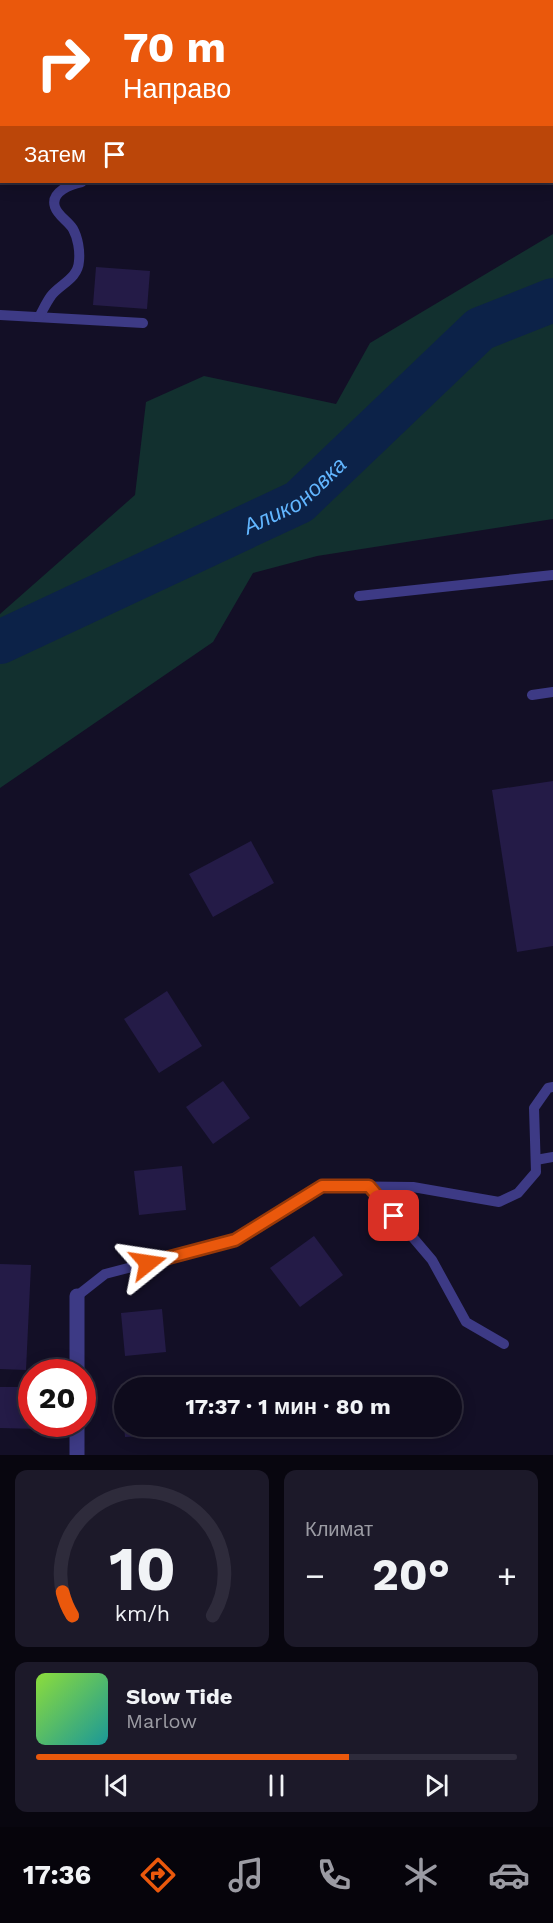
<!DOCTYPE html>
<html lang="ru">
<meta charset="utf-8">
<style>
:root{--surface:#0e0b1c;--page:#1c1929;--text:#f1f3f6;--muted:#9b9ba3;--line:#2e2b3b;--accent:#ea580c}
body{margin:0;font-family:"Work Sans",sans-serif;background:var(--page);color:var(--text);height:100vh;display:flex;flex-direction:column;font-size:22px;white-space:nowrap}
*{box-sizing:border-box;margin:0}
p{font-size:20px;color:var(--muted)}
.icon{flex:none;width:33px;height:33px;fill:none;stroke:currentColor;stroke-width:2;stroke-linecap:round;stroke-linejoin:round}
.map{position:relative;height:1455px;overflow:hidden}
.panel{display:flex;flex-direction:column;gap:15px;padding:15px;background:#08060f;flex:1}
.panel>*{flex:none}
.guide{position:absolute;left:0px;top:0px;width:554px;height:183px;box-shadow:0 3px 15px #0003,0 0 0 2px var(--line);background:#ea580c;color:#fff;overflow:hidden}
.speed{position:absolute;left:18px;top:1359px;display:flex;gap:12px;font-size:30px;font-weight:700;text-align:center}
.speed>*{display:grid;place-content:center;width:78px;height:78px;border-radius:50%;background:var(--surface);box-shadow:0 3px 15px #0003,0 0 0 2px var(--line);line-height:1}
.speed .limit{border:9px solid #d22;background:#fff;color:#111}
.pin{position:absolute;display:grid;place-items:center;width:51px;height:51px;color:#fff;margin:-26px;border-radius:12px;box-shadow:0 3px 9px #0006}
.me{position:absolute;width:66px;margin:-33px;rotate:75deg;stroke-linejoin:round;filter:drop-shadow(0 0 4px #0008)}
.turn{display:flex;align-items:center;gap:21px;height:126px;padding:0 24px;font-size:27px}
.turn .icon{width:78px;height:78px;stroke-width:2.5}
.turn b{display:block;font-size:42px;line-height:51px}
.then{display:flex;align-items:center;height:57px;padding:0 24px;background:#0003;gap:12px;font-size:22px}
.big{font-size:45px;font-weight:700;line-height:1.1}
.panel .widget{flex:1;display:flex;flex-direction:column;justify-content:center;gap:9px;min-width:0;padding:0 21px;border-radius:12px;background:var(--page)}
.panel .dial{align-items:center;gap:0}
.dial svg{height:156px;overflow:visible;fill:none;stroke:var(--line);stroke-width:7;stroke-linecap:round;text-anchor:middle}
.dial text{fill:var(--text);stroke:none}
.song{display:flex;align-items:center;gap:18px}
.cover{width:72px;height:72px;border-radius:9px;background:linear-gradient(135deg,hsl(90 70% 55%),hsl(180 70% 35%))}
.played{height:6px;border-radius:3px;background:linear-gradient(90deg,var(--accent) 65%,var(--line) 65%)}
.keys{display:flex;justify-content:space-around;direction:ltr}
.heat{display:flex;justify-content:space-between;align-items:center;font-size:33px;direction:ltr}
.panel .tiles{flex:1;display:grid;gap:15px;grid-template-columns:1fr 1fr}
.widget:last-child{grid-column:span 2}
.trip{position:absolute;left:114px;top:1377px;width:348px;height:60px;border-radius:30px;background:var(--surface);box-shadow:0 3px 15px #0003,0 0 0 2px var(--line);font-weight:700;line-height:60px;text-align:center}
.tabs{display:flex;height:96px;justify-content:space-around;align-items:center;background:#06040b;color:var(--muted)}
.tabs .icon{width:42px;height:42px}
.tabs .active{color:var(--accent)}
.tabs b{font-size:27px;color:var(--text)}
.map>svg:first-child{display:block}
.green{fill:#12302f}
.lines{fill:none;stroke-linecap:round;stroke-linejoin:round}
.river{stroke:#0c2248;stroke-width:44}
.building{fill:#241b47}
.service{stroke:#3d3a85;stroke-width:10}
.minor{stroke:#3d3a85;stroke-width:15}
.route-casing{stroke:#983908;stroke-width:15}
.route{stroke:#ea580c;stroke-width:10}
.labels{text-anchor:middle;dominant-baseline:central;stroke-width:6;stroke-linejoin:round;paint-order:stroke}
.water-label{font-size:22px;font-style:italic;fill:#62b6ff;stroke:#130f26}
</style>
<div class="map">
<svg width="553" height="1455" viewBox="0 0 553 1455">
<rect width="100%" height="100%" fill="#130f26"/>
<path class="green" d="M 553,234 L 553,519 L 317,556 L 253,573 L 213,642 L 0,788 L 0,614 L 135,495 L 146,402 L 204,376 L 336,404 L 370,343 Z"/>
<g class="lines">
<path class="river" id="s1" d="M 0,642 L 299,502 L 480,329 L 553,300"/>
</g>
<g class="building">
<path d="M 96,267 L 150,271 L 147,309 L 93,305 Z"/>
<path d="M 553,781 L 553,946 L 517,952 L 492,790 Z"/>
<path d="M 251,841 L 274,883 L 213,917 L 189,874 Z"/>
<path d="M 167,991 L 202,1046 L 159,1073 L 124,1019 Z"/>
<path d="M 223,1081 L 250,1118 L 213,1144 L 186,1107 Z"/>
<path d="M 182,1166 L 186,1210 L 139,1215 L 134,1171 Z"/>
<path d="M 314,1236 L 343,1275 L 300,1307 L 270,1268 Z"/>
<path d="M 0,1264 L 31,1265 L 26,1370 L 0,1369 Z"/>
<path d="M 162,1309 L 166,1352 L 125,1356 L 121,1313 Z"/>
<path d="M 0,1387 L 32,1387 L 32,1424 L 40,1424 L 40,1429 L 0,1428 Z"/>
<path d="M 124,1426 L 163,1426 L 163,1435 L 125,1437 Z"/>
</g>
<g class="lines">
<g class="service">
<path d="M 100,0 L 103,2"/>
<path d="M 511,0 L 512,2"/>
<path d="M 188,2 L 190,0"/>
<path d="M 552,109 L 553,110"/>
<path d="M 0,315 L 143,323"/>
<path d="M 39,317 C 43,310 46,303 51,296 C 60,284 78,279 79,261 C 80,251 78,238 73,229 C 68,221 58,216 55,207 C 50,192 71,184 82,182"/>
<path d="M 359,596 L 553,575"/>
<path d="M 532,695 L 553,692"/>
<path d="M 536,1160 L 553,1157"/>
<path d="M 369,1186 L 432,1260 L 466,1322 L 504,1344"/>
<path d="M 77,1296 L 105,1274 L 235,1240 L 322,1186 L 413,1187 L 499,1202 L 518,1193 L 536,1172 L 534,1108 L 548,1088 L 553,1087"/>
</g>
<g class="minor">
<path d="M 77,1372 L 77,1296"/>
<path d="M 77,1455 L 77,1424"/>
</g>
</g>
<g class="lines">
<defs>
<path id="route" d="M 148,1263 L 235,1240 L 322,1186 L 369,1186 L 394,1216"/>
</defs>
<use href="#route" class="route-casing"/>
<use href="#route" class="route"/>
</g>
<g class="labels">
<g class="water-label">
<text stroke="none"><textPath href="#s1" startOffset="330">Аликоновка</textPath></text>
</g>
</g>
</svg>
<div class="speed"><div class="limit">20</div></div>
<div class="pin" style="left:394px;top:1216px;background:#d93025"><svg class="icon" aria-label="arrive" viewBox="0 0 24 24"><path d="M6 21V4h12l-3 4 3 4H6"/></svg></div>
<svg class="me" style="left:148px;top:1263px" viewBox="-20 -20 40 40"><path d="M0-17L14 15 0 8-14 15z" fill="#ea580c" stroke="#fff" stroke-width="4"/></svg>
<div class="trip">17:37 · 1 мин · 80 m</div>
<div class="guide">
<div class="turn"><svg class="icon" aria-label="right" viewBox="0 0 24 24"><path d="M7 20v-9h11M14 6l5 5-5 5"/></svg><div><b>70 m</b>Направо</div></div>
<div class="then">Затем<svg class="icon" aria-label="arrive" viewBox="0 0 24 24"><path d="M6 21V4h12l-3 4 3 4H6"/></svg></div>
</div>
</div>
<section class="panel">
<div class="tiles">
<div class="widget dial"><svg viewBox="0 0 100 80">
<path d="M14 69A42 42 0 1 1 86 69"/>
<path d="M14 69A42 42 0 0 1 9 57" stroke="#ea580c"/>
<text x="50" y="56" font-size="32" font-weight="700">10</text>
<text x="50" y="72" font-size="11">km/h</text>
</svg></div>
<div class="widget"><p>Климат</p>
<div class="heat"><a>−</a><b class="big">20°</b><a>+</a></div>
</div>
<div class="widget">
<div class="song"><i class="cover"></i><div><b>Slow Tide</b><p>Marlow</p></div></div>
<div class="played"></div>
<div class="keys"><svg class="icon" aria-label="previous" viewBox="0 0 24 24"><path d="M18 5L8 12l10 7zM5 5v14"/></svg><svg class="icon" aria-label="pause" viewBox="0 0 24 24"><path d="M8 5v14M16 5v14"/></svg><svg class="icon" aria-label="next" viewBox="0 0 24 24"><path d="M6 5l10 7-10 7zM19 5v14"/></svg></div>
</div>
</div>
</section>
<nav class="tabs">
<b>17:36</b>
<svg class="icon active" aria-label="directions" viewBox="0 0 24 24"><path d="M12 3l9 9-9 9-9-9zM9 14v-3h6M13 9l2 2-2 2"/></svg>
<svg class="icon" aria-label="music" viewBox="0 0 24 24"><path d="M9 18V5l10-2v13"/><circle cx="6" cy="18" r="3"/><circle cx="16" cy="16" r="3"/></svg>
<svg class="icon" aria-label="phone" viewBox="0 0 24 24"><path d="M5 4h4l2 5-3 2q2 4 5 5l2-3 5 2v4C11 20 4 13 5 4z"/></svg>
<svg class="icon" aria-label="climate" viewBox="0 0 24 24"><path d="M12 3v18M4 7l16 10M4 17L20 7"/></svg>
<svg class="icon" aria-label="car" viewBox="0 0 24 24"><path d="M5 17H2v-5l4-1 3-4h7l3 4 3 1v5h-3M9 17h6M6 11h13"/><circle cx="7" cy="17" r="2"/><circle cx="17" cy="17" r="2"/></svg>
</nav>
